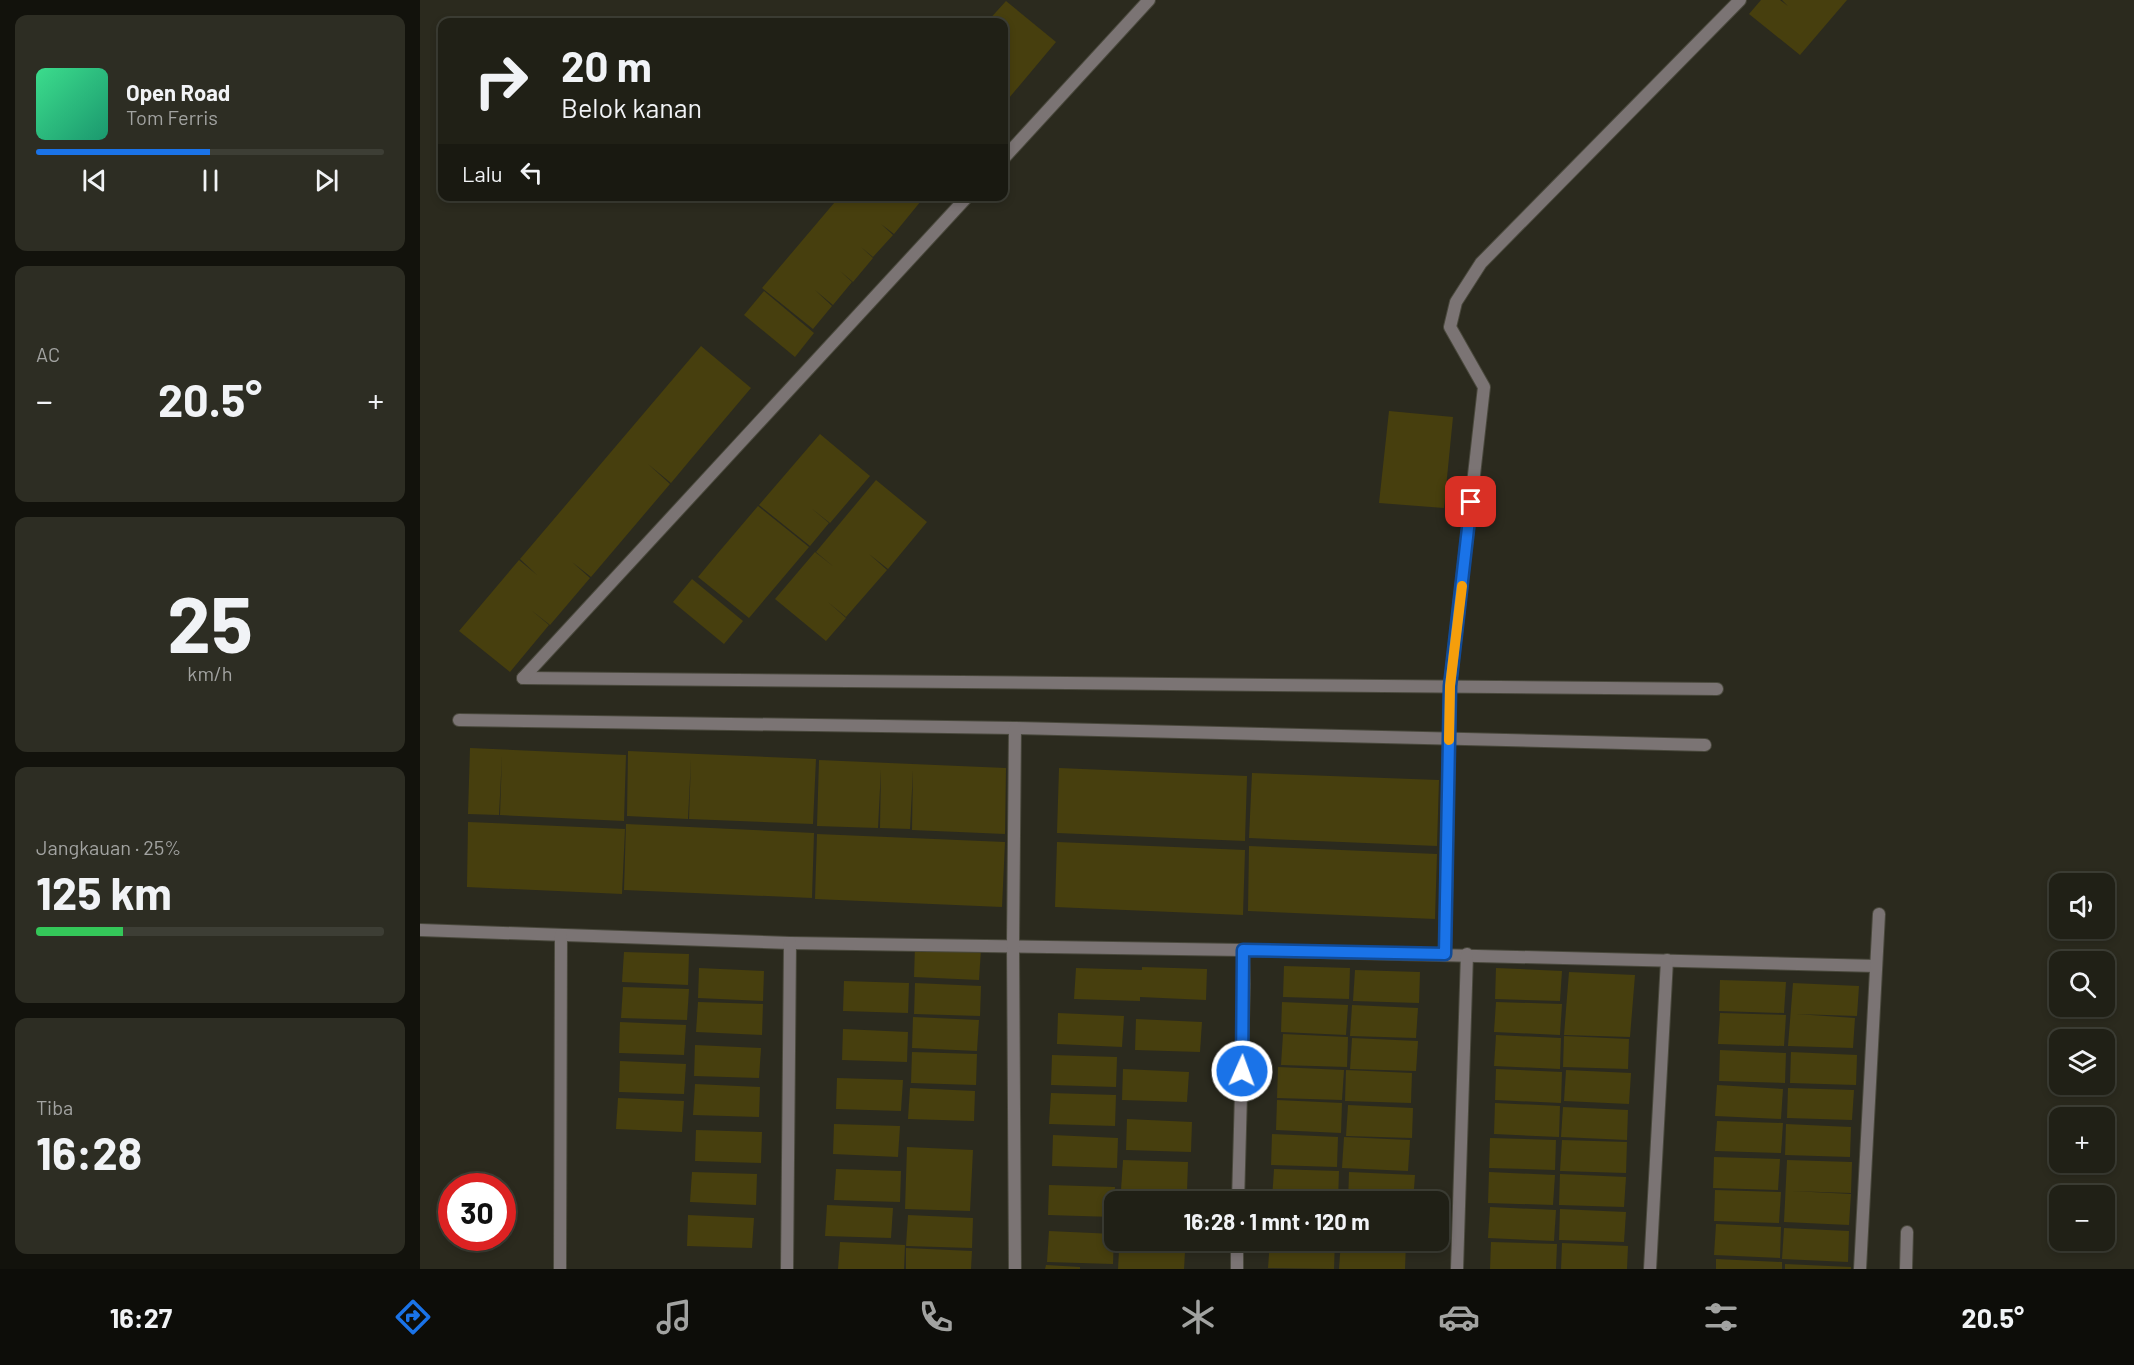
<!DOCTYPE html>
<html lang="id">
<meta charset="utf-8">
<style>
:root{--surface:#202016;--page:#2d2d23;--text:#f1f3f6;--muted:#a2a3a1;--line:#3d3e35;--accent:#1a73e8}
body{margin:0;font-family:Barlow,sans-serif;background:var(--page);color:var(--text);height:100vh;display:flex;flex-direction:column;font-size:22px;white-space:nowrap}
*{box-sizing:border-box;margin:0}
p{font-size:20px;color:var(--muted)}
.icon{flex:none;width:33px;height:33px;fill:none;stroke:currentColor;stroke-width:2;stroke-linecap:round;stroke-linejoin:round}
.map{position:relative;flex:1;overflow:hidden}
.sheet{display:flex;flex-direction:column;gap:15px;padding:15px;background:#12120c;width:420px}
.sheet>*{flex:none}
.guide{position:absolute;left:18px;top:18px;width:570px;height:183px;border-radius:12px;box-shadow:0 3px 9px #0003,0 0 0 2px var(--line);background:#202016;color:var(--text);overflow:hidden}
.controls{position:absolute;left:1629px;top:873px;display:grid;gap:12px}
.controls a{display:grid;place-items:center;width:66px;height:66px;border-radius:12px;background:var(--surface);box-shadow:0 3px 9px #0003,0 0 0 2px var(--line);font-size:30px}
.speed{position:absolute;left:18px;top:1173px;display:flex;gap:12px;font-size:30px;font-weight:700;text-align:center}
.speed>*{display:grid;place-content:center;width:78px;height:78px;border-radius:50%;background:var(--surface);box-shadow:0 3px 9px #0003,0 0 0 2px var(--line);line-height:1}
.speed .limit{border:9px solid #d22;background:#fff;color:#111}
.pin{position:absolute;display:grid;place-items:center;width:51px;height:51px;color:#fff;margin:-26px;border-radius:12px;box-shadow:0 3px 9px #0006}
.me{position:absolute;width:66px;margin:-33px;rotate:2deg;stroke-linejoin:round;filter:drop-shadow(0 0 4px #0008)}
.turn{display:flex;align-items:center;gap:21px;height:126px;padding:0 24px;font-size:27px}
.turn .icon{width:78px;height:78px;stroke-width:2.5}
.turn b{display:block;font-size:42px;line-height:51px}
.then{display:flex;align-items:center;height:57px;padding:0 24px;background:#0003;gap:12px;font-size:22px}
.big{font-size:45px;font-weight:700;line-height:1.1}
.sheet .card{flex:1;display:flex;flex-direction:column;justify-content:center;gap:9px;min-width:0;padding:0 21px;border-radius:12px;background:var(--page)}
.sheet .dial{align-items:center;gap:0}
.dial b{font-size:78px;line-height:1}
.song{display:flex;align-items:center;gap:18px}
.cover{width:72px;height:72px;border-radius:9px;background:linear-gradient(135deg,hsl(150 70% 55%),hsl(160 70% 35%))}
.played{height:6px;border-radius:3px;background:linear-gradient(90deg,var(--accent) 50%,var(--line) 50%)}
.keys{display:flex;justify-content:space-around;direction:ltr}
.heat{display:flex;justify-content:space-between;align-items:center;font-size:33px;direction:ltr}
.charge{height:9px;border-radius:4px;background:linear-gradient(90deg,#34c759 25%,var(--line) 0)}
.trip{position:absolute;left:684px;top:1191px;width:345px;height:60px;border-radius:12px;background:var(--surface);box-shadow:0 3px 9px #0003,0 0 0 2px var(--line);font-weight:700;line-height:60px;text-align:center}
.dock{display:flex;height:96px;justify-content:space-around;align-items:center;background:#0d0d09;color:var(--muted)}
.dock .icon{width:42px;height:42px}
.dock .selected{color:var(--accent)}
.dock b{font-size:27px;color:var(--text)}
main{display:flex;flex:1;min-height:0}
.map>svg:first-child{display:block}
.building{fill:#473f0e}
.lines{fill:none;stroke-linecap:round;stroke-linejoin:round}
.minor-casing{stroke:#49483c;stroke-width:14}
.minor{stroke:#7b7474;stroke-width:12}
.route-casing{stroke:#114b97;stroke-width:15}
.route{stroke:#1a73e8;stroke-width:10}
.slow{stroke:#f59e0b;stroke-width:10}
</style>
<main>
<section class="sheet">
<div class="card">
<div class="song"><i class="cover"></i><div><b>Open Road</b><p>Tom Ferris</p></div></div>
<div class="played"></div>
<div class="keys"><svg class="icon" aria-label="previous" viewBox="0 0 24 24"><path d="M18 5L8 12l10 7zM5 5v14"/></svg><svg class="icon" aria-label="pause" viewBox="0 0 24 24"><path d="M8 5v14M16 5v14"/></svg><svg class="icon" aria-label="next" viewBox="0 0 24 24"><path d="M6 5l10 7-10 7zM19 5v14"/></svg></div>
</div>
<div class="card"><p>AC</p>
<div class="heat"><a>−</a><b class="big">20.5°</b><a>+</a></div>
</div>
<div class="card dial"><b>25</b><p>km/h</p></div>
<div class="card"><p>Jangkauan · 25%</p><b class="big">125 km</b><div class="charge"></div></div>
<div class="card"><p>Tiba</p><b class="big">16:28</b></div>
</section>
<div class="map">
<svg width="1714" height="1269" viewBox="0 0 1714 1269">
<rect width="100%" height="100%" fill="#2b2a1e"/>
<g class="building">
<path d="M 1341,0 L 1360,0 L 1368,6 L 1362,0 L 1427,0 L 1380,55 L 1329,14 Z"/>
<path d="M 586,1 L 636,42 L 584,104 L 584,22 L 567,22 Z"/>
<path d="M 420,196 L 505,196 L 474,234 L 461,224 L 473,235 L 453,257 L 441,247 L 453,258 L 433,282 L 420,271 L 432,282 L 413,305 L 395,290 L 412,306 L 393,329 L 342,288 Z"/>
<path d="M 344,291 L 394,333 L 375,357 L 324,315 Z"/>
<path d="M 281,346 L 331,388 L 271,459 L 253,444 L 271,459 L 251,483 L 228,464 L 250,484 L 171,577 L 152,562 L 170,578 L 130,625 L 111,610 L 129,625 L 90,672 L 39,631 L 99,560 L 117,575 L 100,559 Z"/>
<path d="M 969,411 L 1033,417 L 1024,508 L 959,503 Z"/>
<path d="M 400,434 L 450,476 L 410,523 L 391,508 L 409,523 L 390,546 L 339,505 Z"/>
<path d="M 456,480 L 507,522 L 468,569 L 449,554 L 467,570 L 426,617 L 408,602 L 426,618 L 406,641 L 355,599 L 395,552 L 414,567 L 396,552 Z"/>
<path d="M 338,506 L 389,547 L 329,618 L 278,577 L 298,553 L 310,564 L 298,553 Z"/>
<path d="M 272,579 L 323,621 L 304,644 L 253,602 Z"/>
<path d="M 50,748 L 206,755 L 204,821 L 80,815 L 82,756 L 79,815 L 48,814 Z"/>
<path d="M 208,751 L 396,759 L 393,824 L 269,819 L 271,759 L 268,819 L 207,816 Z"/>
<path d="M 399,760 L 586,768 L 585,834 L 492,830 L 493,770 L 490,829 L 460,828 L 461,769 L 458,828 L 397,826 Z"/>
<path d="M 639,768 L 827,776 L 825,841 L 637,833 Z"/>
<path d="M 832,773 L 1019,780 L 1017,846 L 829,838 Z"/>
<path d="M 48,822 L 205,829 L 202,894 L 47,887 Z"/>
<path d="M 206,824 L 394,833 L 392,898 L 204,890 Z"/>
<path d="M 397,834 L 585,842 L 582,907 L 395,899 Z"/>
<path d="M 637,842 L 825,850 L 823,915 L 635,907 Z"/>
<path d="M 829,846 L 1017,854 L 1015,919 L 828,911 Z"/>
<path d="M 495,946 L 561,949 L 559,980 L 494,977 Z"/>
<path d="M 204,952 L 269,954 L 268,985 L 202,982 Z"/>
<path d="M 864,966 L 930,968 L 929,999 L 863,997 Z"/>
<path d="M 722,967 L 787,969 L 786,1000 L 720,997 L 720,1001 L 654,999 L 656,968 L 722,970 Z"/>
<path d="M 279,968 L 344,971 L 343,1001 L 278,998 Z"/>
<path d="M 1076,968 L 1142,971 L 1140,1001 L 1075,999 Z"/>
<path d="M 935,970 L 1000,972 L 999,1003 L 933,1001 Z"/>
<path d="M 1149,972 L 1215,975 L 1210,1037 L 1144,1035 Z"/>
<path d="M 1300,980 L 1366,982 L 1364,1013 L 1299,1011 Z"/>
<path d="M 424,981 L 489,983 L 488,1013 L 423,1011 Z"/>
<path d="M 495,983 L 561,986 L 560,1016 L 494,1014 Z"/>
<path d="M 1373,983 L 1439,986 L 1437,1016 L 1376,1014 L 1435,1018 L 1433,1048 L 1368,1046 Z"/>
<path d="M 203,987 L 269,989 L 267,1020 L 201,1018 Z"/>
<path d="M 278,1002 L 343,1004 L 342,1035 L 276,1032 Z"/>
<path d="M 862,1002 L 928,1005 L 926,1035 L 861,1032 Z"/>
<path d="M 1076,1002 L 1142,1004 L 1140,1035 L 1074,1032 Z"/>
<path d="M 932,1005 L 998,1008 L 996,1038 L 930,1036 Z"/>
<path d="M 638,1013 L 704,1016 L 702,1047 L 637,1044 Z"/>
<path d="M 1300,1013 L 1366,1015 L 1364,1046 L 1298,1044 Z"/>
<path d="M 493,1017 L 559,1020 L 557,1051 L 492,1048 Z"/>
<path d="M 716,1019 L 782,1022 L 780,1052 L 715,1050 Z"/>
<path d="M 200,1022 L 266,1025 L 264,1055 L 199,1053 Z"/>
<path d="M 423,1029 L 488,1032 L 487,1062 L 422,1060 Z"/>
<path d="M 863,1034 L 928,1037 L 927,1067 L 861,1065 Z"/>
<path d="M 1076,1035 L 1141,1038 L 1140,1069 L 1074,1066 Z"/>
<path d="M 1144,1036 L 1209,1039 L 1208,1069 L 1143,1067 Z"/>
<path d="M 932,1038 L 998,1041 L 996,1071 L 930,1069 Z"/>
<path d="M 275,1045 L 341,1048 L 339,1078 L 274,1076 Z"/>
<path d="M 1300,1050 L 1366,1053 L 1365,1083 L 1299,1081 Z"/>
<path d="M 492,1052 L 557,1054 L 556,1085 L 491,1083 Z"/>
<path d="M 1371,1052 L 1437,1055 L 1436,1085 L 1370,1083 Z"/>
<path d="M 632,1055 L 697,1057 L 696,1087 L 631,1085 Z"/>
<path d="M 200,1061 L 266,1064 L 264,1094 L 199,1092 Z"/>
<path d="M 858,1067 L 924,1070 L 922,1100 L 857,1098 Z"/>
<path d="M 703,1069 L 769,1072 L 767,1102 L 702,1100 Z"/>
<path d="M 1076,1069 L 1142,1072 L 1141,1103 L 1075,1100 Z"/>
<path d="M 926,1070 L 992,1073 L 991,1103 L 925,1101 Z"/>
<path d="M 1146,1070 L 1211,1073 L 1209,1104 L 1144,1101 Z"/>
<path d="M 417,1078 L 483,1080 L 481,1111 L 416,1109 Z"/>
<path d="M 275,1084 L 340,1087 L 339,1117 L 273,1115 Z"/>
<path d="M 1297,1085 L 1363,1089 L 1361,1119 L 1295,1116 Z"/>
<path d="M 490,1088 L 555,1091 L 554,1121 L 488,1119 Z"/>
<path d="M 1368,1088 L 1434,1090 L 1432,1120 L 1367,1118 Z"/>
<path d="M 631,1093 L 696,1095 L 695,1126 L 629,1124 Z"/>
<path d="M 198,1098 L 264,1101 L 262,1132 L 196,1129 Z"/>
<path d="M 857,1100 L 922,1103 L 921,1133 L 856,1130 Z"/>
<path d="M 1075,1103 L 1140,1106 L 1139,1137 L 1074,1134 Z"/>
<path d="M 928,1105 L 993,1108 L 992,1138 L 926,1136 Z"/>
<path d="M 1143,1107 L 1208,1110 L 1207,1140 L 1141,1137 Z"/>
<path d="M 707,1119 L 772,1122 L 771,1152 L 706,1150 Z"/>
<path d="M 1297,1121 L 1363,1123 L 1361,1153 L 1295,1151 Z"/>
<path d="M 414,1124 L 480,1126 L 478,1157 L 413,1154 Z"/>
<path d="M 1366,1124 L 1431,1127 L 1430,1157 L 1365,1155 Z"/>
<path d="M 276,1130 L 342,1132 L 341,1163 L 275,1161 Z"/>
<path d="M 852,1134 L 918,1137 L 917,1167 L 851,1165 Z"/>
<path d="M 633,1135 L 698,1138 L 697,1168 L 632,1166 Z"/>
<path d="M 924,1137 L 990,1140 L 988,1171 L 922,1168 Z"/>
<path d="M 1070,1138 L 1136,1140 L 1135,1170 L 1069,1168 Z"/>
<path d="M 1142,1140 L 1207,1142 L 1206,1173 L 1140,1171 Z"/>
<path d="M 487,1147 L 553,1150 L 550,1211 L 485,1209 Z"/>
<path d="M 1294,1157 L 1360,1159 L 1358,1190 L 1293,1188 Z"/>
<path d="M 703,1160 L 768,1162 L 767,1192 L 701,1190 Z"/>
<path d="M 1367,1160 L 1432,1162 L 1431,1193 L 1371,1191 L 1431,1194 L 1429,1225 L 1364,1222 Z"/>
<path d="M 416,1169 L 481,1171 L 480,1202 L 414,1200 Z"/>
<path d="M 854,1169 L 919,1171 L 918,1202 L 852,1200 Z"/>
<path d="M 272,1172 L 337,1174 L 336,1205 L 270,1202 Z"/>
<path d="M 929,1172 L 995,1175 L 993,1202 L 928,1202 Z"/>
<path d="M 1069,1172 L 1135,1175 L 1133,1205 L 1068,1203 Z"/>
<path d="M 1140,1174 L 1206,1177 L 1204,1207 L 1139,1205 Z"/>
<path d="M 629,1185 L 695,1187 L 694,1217 L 628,1215 Z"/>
<path d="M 1295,1190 L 1361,1192 L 1359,1223 L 1294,1221 Z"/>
<path d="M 407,1205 L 473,1208 L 471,1238 L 405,1236 Z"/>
<path d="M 1070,1207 L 1136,1210 L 1134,1241 L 1068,1238 Z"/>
<path d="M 1140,1209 L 1206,1212 L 1204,1242 L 1139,1240 Z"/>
<path d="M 268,1215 L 334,1218 L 332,1248 L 267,1246 Z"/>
<path d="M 488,1215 L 553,1218 L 552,1248 L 486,1246 Z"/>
<path d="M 1296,1224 L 1361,1227 L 1360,1258 L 1294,1255 Z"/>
<path d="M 1364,1228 L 1429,1231 L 1428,1262 L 1362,1259 Z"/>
<path d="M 629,1231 L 694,1234 L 693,1264 L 627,1262 Z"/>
<path d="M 850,1240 L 915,1240 L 914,1269 L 848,1268 Z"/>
<path d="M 921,1240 L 986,1243 L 985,1269 L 919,1269 Z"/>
<path d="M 420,1242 L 485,1245 L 484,1269 L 418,1269 Z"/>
<path d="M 1071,1242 L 1137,1244 L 1136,1269 L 1070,1269 Z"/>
<path d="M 1142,1243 L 1208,1246 L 1207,1269 L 1141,1269 Z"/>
<path d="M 486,1248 L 552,1251 L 551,1269 L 486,1269 Z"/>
<path d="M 699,1250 L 765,1252 L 764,1269 L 698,1269 Z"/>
<path d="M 1296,1259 L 1362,1262 L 1362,1269 L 1296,1269 Z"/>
<path d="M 1365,1264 L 1431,1267 L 1431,1269 L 1365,1269 Z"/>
<path d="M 626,1265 L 660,1267 L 660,1269 L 625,1269 Z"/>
</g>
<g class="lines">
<defs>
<g id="minor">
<path d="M 584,158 L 729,0"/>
<path d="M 103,678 L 1297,689"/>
<path d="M 103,678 L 548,196"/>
<path d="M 39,720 L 595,728 L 1285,745"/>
<path d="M 0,930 L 370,943 L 823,950 L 824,984 L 818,1202"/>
<path d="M 823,950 L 1456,966"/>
<path d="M 1025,954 L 1030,686 L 1064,387 L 1030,327 L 1036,302 L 1061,263 L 1320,0"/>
<path d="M 140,1269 L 141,935"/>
<path d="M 367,1269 L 370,943"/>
<path d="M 595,1269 L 593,945 L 595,728"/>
<path d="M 817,1269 L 817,1240"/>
<path d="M 1037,1269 L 1047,954"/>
<path d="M 1230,1269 L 1247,960"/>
<path d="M 1440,1269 L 1459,914"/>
<path d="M 1486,1269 L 1487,1232"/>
</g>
</defs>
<use href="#minor" class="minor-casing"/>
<use href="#minor" class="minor"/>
</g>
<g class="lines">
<defs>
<path id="route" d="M 822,1071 L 823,950 L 1025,954 L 1030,686 L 1051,502"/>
</defs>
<use href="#route" class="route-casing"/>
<use href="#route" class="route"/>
<path class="slow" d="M 1029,740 L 1030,686 L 1042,586"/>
</g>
</svg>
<div class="controls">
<a><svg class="icon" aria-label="sound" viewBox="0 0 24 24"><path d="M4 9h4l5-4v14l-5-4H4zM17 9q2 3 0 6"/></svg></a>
<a><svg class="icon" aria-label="search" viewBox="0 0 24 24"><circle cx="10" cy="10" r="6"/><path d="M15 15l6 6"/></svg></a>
<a><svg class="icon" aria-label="layers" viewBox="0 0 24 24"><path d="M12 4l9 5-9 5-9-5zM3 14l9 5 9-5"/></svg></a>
<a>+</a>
<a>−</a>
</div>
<div class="speed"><div class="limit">30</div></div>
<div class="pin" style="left:1051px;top:502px;background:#d93025"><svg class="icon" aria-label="arrive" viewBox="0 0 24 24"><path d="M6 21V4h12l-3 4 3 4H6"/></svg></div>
<svg class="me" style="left:822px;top:1071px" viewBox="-20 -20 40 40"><circle r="17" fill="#1a73e8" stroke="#fff" stroke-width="3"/><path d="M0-11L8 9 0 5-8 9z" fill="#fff"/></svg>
<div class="trip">16:28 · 1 mnt · 120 m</div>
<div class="guide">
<div class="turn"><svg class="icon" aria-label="right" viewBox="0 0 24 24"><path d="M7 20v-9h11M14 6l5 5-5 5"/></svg><div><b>20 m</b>Belok kanan</div></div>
<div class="then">Lalu<svg class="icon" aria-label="left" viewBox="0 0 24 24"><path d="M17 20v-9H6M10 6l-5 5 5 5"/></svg></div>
</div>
</div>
</main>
<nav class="dock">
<b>16:27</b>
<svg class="icon selected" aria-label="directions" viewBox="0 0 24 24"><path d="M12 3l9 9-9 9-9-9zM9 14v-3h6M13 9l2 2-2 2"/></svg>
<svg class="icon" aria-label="music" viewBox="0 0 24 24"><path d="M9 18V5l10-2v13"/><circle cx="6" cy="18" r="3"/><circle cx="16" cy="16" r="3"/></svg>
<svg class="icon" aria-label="phone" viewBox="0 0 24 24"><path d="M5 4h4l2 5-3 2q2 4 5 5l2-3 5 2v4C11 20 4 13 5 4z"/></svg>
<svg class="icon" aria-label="climate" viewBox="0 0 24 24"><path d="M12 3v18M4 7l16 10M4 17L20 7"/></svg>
<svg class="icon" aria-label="car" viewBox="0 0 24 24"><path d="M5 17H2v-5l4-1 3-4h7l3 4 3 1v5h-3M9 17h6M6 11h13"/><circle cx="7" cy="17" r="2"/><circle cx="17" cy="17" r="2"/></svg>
<svg class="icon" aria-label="filters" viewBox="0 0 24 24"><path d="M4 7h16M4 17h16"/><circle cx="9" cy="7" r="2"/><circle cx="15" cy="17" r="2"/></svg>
<b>20.5°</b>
</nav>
